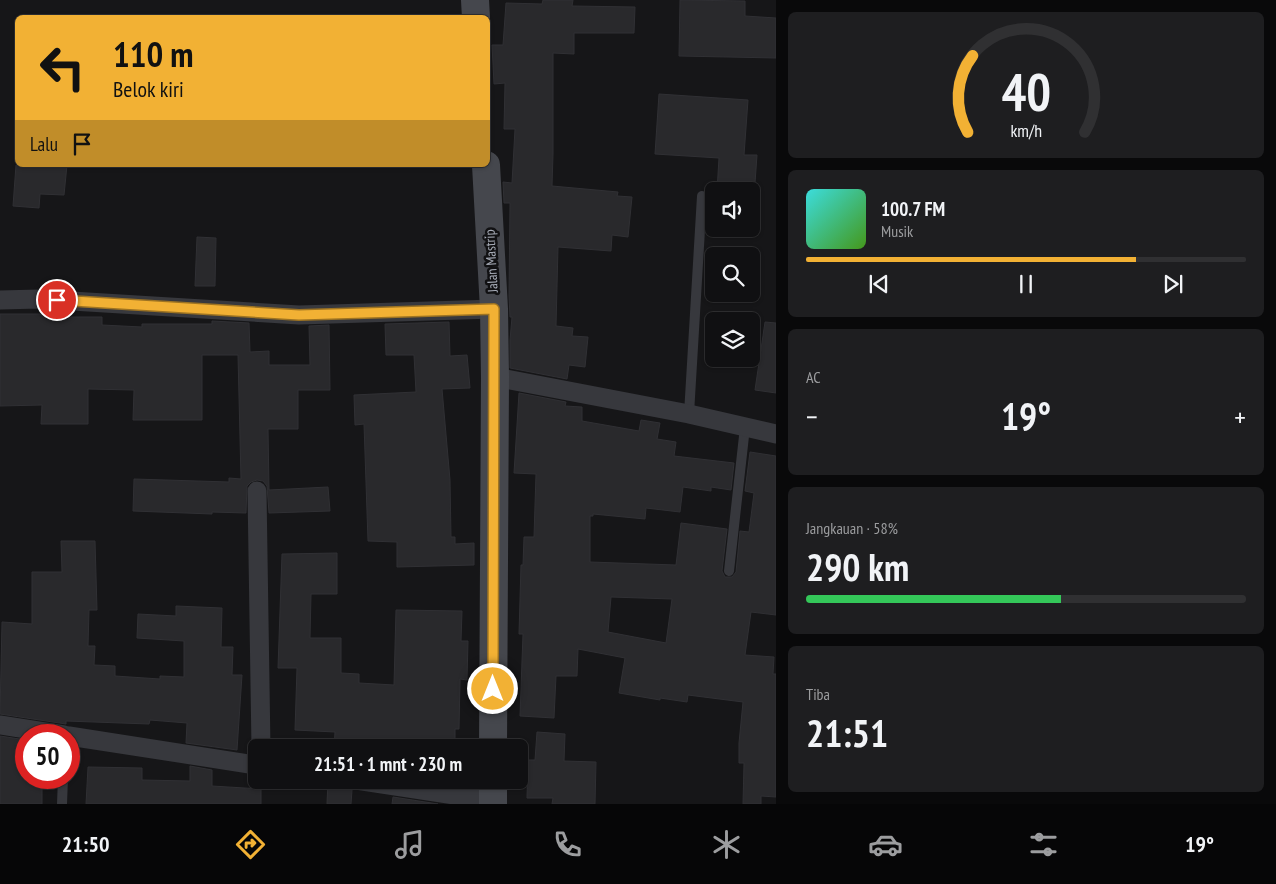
<!DOCTYPE html>
<html lang="id">
<meta charset="utf-8">
<style>
:root{--surface:#101012;--page:#1e1e20;--text:#f1f3f6;--muted:#9c9d9f;--line:#303032;--accent:#f2b134}
body{margin:0;font-family:"PT Sans Narrow",sans-serif;background:var(--page);color:var(--text);height:100vh;display:flex;flex-direction:column;font-size:19px;white-space:nowrap}
*{box-sizing:border-box;margin:0}
p{font-size:16px;color:var(--muted)}
.icon{flex:none;width:28px;height:28px;fill:none;stroke:currentColor;stroke-width:2;stroke-linecap:round;stroke-linejoin:round}
.map{position:relative;flex:1;overflow:hidden}
.details{display:flex;flex-direction:column;gap:12px;padding:12px;background:#09090a;width:500px}
.details>*{flex:none}
.top-card{position:absolute;left:15px;top:15px;width:475px;height:152px;border-radius:8px;box-shadow:0 1px 4px #0004,0 0 0 1px var(--line);background:#f2b134;color:#111;overflow:hidden}
.tools{position:absolute;left:705px;top:182px;display:grid;gap:10px}
.tools a{display:grid;place-items:center;width:55px;height:55px;border-radius:8px;background:var(--surface);box-shadow:0 1px 4px #0004,0 0 0 1px var(--line);font-size:25px}
.speed{position:absolute;left:15px;top:724px;display:flex;gap:10px;font-size:25px;font-weight:700;text-align:center}
.speed>*{display:grid;place-content:center;width:65px;height:65px;border-radius:50%;background:var(--surface);box-shadow:0 1px 4px #0004,0 0 0 1px var(--line);line-height:1}
.speed .limit{border:8px solid #d22;background:#fff;color:#111}
.pin{position:absolute;display:grid;place-items:center;width:42px;height:42px;color:#fff;margin:-21px;border:2px solid #fff;border-radius:50%;box-shadow:0 1px 5px #0007}
.me{position:absolute;width:55px;margin:-28px;rotate:0deg;stroke-linejoin:round;filter:drop-shadow(0 0 4px #0008)}
.turn{display:flex;align-items:center;gap:18px;height:105px;padding:0 15px;font-size:22px}
.turn .icon{width:65px;height:65px;stroke-width:2.5}
.turn b{display:block;font-size:35px;line-height:42px}
.then{display:flex;align-items:center;height:48px;padding:0 15px;background:#0003;gap:10px;font-size:19px}
.big{font-size:38px;font-weight:700;line-height:1.1}
.details .widget{flex:1;display:flex;flex-direction:column;justify-content:center;gap:8px;min-width:0;padding:0 18px;border-radius:8px;background:var(--page)}
.details .dial{align-items:center;gap:0}
.dial svg{height:130px;overflow:visible;fill:none;stroke:var(--line);stroke-width:7;stroke-linecap:round;text-anchor:middle}
.dial text{fill:var(--text);stroke:none}
.song{display:flex;align-items:center;gap:15px}
.cover{width:60px;height:60px;border-radius:8px;background:linear-gradient(135deg,hsl(180 70% 55%),hsl(100 70% 35%))}
.played{height:5px;border-radius:2px;background:linear-gradient(90deg,var(--accent) 75%,var(--line) 75%)}
.keys{display:flex;justify-content:space-around;direction:ltr}
.heat{display:flex;justify-content:space-between;align-items:center;font-size:28px;direction:ltr}
.charge{height:8px;border-radius:4px;background:linear-gradient(90deg,#34c759 58%,var(--line) 0)}
.trip{position:absolute;left:248px;top:739px;width:280px;height:50px;border-radius:8px;background:var(--surface);box-shadow:0 1px 4px #0004,0 0 0 1px var(--line);font-weight:700;line-height:50px;text-align:center}
.tabs{display:flex;height:80px;justify-content:space-around;align-items:center;background:#060607;color:var(--muted)}
.tabs .icon{width:35px;height:35px}
.tabs .active{color:var(--accent)}
.tabs b{font-size:22px;color:var(--text)}
main{display:flex;flex:1;min-height:0}
.map>svg:first-child{display:block}
.building{fill:#29292c;stroke:#303034;fill-rule:evenodd}
.lines{fill:none;stroke-linecap:round;stroke-linejoin:round}
.service{stroke:#37383d;stroke-width:10}
.minor{stroke:#37383d;stroke-width:19}
.secondary{stroke:#45474d;stroke-width:28}
.route-casing{stroke:#9d7322;stroke-width:12}
.route{stroke:#f2b134;stroke-width:9}
.labels{text-anchor:middle;dominant-baseline:central;stroke-width:5;stroke-linejoin:round;paint-order:stroke}
.street-label{font-size:14px;fill:#a8adb8;stroke:#111113}
</style>
<main>
<div class="map">
<svg width="776" height="804" viewBox="0 0 776 804">
<rect width="100%" height="100%" fill="#161618"/>
<g class="building">
<path d="M 543,0 L 573,0 L 572,6 L 635,7 L 634,33 L 574,33 L 574,54 L 553,53 L 553,154 L 552,186 L 618,192 L 617,196 L 632,197 L 628,237 L 612,235 L 611,251 L 558,247 L 556,326 L 573,328 L 572,336 L 588,337 L 585,367 L 569,365 L 567,379 L 510,368 L 510,340 L 512,317 L 510,317 L 509,296 L 510,203 L 504,203 L 503,182 L 512,183 L 515,129 L 504,129 L 505,83 L 494,84 L 492,45 L 503,45 L 506,3 L 542,4 Z"/>
<path d="M 680,0 L 745,1 L 745,16 L 776,18 L 776,58 L 679,56 Z"/>
<path d="M 659,94 L 748,100 L 744,155 L 757,155 L 755,183 L 740,182 L 739,191 L 717,191 L 719,158 L 655,154 Z"/>
<path d="M 16,165 L 67,165 L 64,195 L 40,194 L 39,208 L 13,206 Z"/>
<path d="M 197,237 L 216,238 L 215,286 L 195,286 Z"/>
<path d="M 0,314 L 56,314 L 56,317 L 102,317 L 102,325 L 142,327 L 142,324 L 212,324 L 212,321 L 249,323 L 250,352 L 269,351 L 269,365 L 310,365 L 309,326 L 329,325 L 330,390 L 298,390 L 298,429 L 268,429 L 269,490 L 328,487 L 330,511 L 269,513 L 267,486 L 263,481 L 257,480 L 251,482 L 247,486 L 246,513 L 212,512 L 212,514 L 133,511 L 134,479 L 229,482 L 229,478 L 241,479 L 238,355 L 202,355 L 202,420 L 133,420 L 134,390 L 88,389 L 88,424 L 41,424 L 42,405 L 0,406 Z"/>
<path d="M 449,322 L 450,356 L 467,355 L 470,388 L 442,389 L 450,480 L 451,537 L 455,537 L 455,544 L 474,543 L 474,565 L 397,567 L 397,542 L 368,541 L 364,424 L 355,425 L 354,395 L 416,392 L 414,355 L 386,355 L 385,324 Z"/>
<path d="M 765,322 L 776,323 L 776,393 L 755,390 Z"/>
<path d="M 519,393 L 566,402 L 565,406 L 582,407 L 582,421 L 639,431 L 641,420 L 660,423 L 657,439 L 676,442 L 674,456 L 734,463 L 731,490 L 711,487 L 711,491 L 683,487 L 680,512 L 646,508 L 645,519 L 593,514 L 593,516 L 590,516 L 590,562 L 676,565 L 681,523 L 727,529 L 722,571 L 725,577 L 732,577 L 736,572 L 740,531 L 749,532 L 754,493 L 745,491 L 750,452 L 776,456 L 776,615 L 751,612 L 745,655 L 774,657 L 773,674 L 776,674 L 776,797 L 761,796 L 761,804 L 743,804 L 744,763 L 739,763 L 739,743 L 743,702 L 688,695 L 687,702 L 660,698 L 660,700 L 619,693 L 625,658 L 578,649 L 577,676 L 556,676 L 554,718 L 520,716 L 523,634 L 519,634 L 521,565 L 523,565 L 524,537 L 534,537 L 536,474 L 514,473 ZM 611,597 L 672,599 L 666,643 L 608,632 Z"/>
<path d="M 61,541 L 95,541 L 97,610 L 89,610 L 88,646 L 95,646 L 94,665 L 115,666 L 115,676 L 160,679 L 160,676 L 184,677 L 184,641 L 137,638 L 138,614 L 176,616 L 176,606 L 222,608 L 221,647 L 233,647 L 232,675 L 242,675 L 237,750 L 186,743 L 187,723 L 150,720 L 149,724 L 66,721 L 66,724 L 0,714 L 2,622 L 32,624 L 32,572 L 62,572 Z"/>
<path d="M 337,553 L 337,594 L 311,594 L 310,638 L 341,638 L 341,673 L 359,674 L 359,683 L 394,685 L 396,610 L 462,611 L 461,641 L 468,641 L 467,680 L 460,679 L 459,729 L 455,729 L 455,742 L 450,742 L 449,748 L 334,748 L 335,732 L 295,730 L 297,668 L 278,668 L 282,554 Z"/>
<path d="M 537,732 L 565,734 L 564,761 L 596,762 L 595,804 L 552,804 L 553,798 L 527,798 L 528,760 L 535,760 Z"/>
<path d="M 0,736 L 26,740 L 26,778 L 42,778 L 42,804 L 0,804 Z"/>
<path d="M 190,766 L 212,770 L 212,786 L 261,789 L 261,804 L 86,804 L 88,767 L 142,768 L 142,780 L 190,781 Z"/>
<path d="M 328,780 L 345,780 L 346,785 L 352,790 L 351,804 L 327,804 Z"/>
<path d="M 393,797 L 438,804 L 392,804 Z"/>
</g>
<g class="lines">
<g class="service">
<path d="M 689,414 L 702,196"/>
<path d="M 729,571 L 745,427"/>
<path d="M 62,804 L 63,778"/>
</g>
<g class="minor">
<path d="M 0,300 L 39,299 L 299,315 L 494,309"/>
<path d="M 495,377 L 689,414 L 776,434"/>
<path d="M 257,491 L 261,748"/>
<path d="M 0,725 L 64,735"/>
<path d="M 69,736 L 256,765"/>
<path d="M 356,780 L 493,801"/>
</g>
<g class="secondary">
<path d="M 475,0 L 476,18"/>
<path d="M 486,165 L 494,309 L 495,377 L 493,748"/>
<path d="M 493,804 L 493,780"/>
</g>
</g>
<g class="lines">
<defs>
<path id="route" d="M 57,300 L 299,315 L 494,309 L 493,689"/>
</defs>
<use href="#route" class="route-casing"/>
<use href="#route" class="route"/>
</g>
<g class="labels">
<g class="street-label">
<text transform="translate(491 261) rotate(-93)">Jalan Mastrip</text>
</g>
</g>
</svg>
<div class="tools">
<a><svg class="icon" aria-label="sound" viewBox="0 0 24 24"><path d="M4 9h4l5-4v14l-5-4H4zM17 9q2 3 0 6"/></svg></a>
<a><svg class="icon" aria-label="search" viewBox="0 0 24 24"><circle cx="10" cy="10" r="6"/><path d="M15 15l6 6"/></svg></a>
<a><svg class="icon" aria-label="layers" viewBox="0 0 24 24"><path d="M12 4l9 5-9 5-9-5zM3 14l9 5 9-5"/></svg></a>
</div>
<div class="speed"><div class="limit">50</div></div>
<div class="pin" style="left:57px;top:300px;background:#d93025"><svg class="icon" aria-label="arrive" viewBox="0 0 24 24"><path d="M6 21V4h12l-3 4 3 4H6"/></svg></div>
<svg class="me" style="left:493px;top:689px" viewBox="-20 -20 40 40"><circle r="17" fill="#f2b134" stroke="#fff" stroke-width="3"/><path d="M0-11L8 9 0 5-8 9z" fill="#fff"/></svg>
<div class="trip">21:51 · 1 mnt · 230 m</div>
<div class="top-card">
<div class="turn"><svg class="icon" aria-label="left" viewBox="0 0 24 24"><path d="M17 20v-9H6M10 6l-5 5 5 5"/></svg><div><b>110 m</b>Belok kiri</div></div>
<div class="then">Lalu<svg class="icon" aria-label="arrive" viewBox="0 0 24 24"><path d="M6 21V4h12l-3 4 3 4H6"/></svg></div>
</div>
</div>
<section class="details">
<div class="widget dial"><svg viewBox="0 0 100 80">
<path d="M14 69A42 42 0 1 1 86 69"/>
<path d="M14 69A42 42 0 0 1 17 22" stroke="#f2b134"/>
<text x="50" y="56" font-size="32" font-weight="700">40</text>
<text x="50" y="72" font-size="11">km/h</text>
</svg></div>
<div class="widget">
<div class="song"><i class="cover"></i><div><b>100.7 FM</b><p>Musik</p></div></div>
<div class="played"></div>
<div class="keys"><svg class="icon" aria-label="previous" viewBox="0 0 24 24"><path d="M18 5L8 12l10 7zM5 5v14"/></svg><svg class="icon" aria-label="pause" viewBox="0 0 24 24"><path d="M8 5v14M16 5v14"/></svg><svg class="icon" aria-label="next" viewBox="0 0 24 24"><path d="M6 5l10 7-10 7zM19 5v14"/></svg></div>
</div>
<div class="widget"><p>AC</p>
<div class="heat"><a>−</a><b class="big">19°</b><a>+</a></div>
</div>
<div class="widget"><p>Jangkauan · 58%</p><b class="big">290 km</b><div class="charge"></div></div>
<div class="widget"><p>Tiba</p><b class="big">21:51</b></div>
</section>
</main>
<nav class="tabs">
<b>21:50</b>
<svg class="icon active" aria-label="directions" viewBox="0 0 24 24"><path d="M12 3l9 9-9 9-9-9zM9 14v-3h6M13 9l2 2-2 2"/></svg>
<svg class="icon" aria-label="music" viewBox="0 0 24 24"><path d="M9 18V5l10-2v13"/><circle cx="6" cy="18" r="3"/><circle cx="16" cy="16" r="3"/></svg>
<svg class="icon" aria-label="phone" viewBox="0 0 24 24"><path d="M5 4h4l2 5-3 2q2 4 5 5l2-3 5 2v4C11 20 4 13 5 4z"/></svg>
<svg class="icon" aria-label="climate" viewBox="0 0 24 24"><path d="M12 3v18M4 7l16 10M4 17L20 7"/></svg>
<svg class="icon" aria-label="car" viewBox="0 0 24 24"><path d="M5 17H2v-5l4-1 3-4h7l3 4 3 1v5h-3M9 17h6M6 11h13"/><circle cx="7" cy="17" r="2"/><circle cx="17" cy="17" r="2"/></svg>
<svg class="icon" aria-label="filters" viewBox="0 0 24 24"><path d="M4 7h16M4 17h16"/><circle cx="9" cy="7" r="2"/><circle cx="15" cy="17" r="2"/></svg>
<b>19°</b>
</nav>
